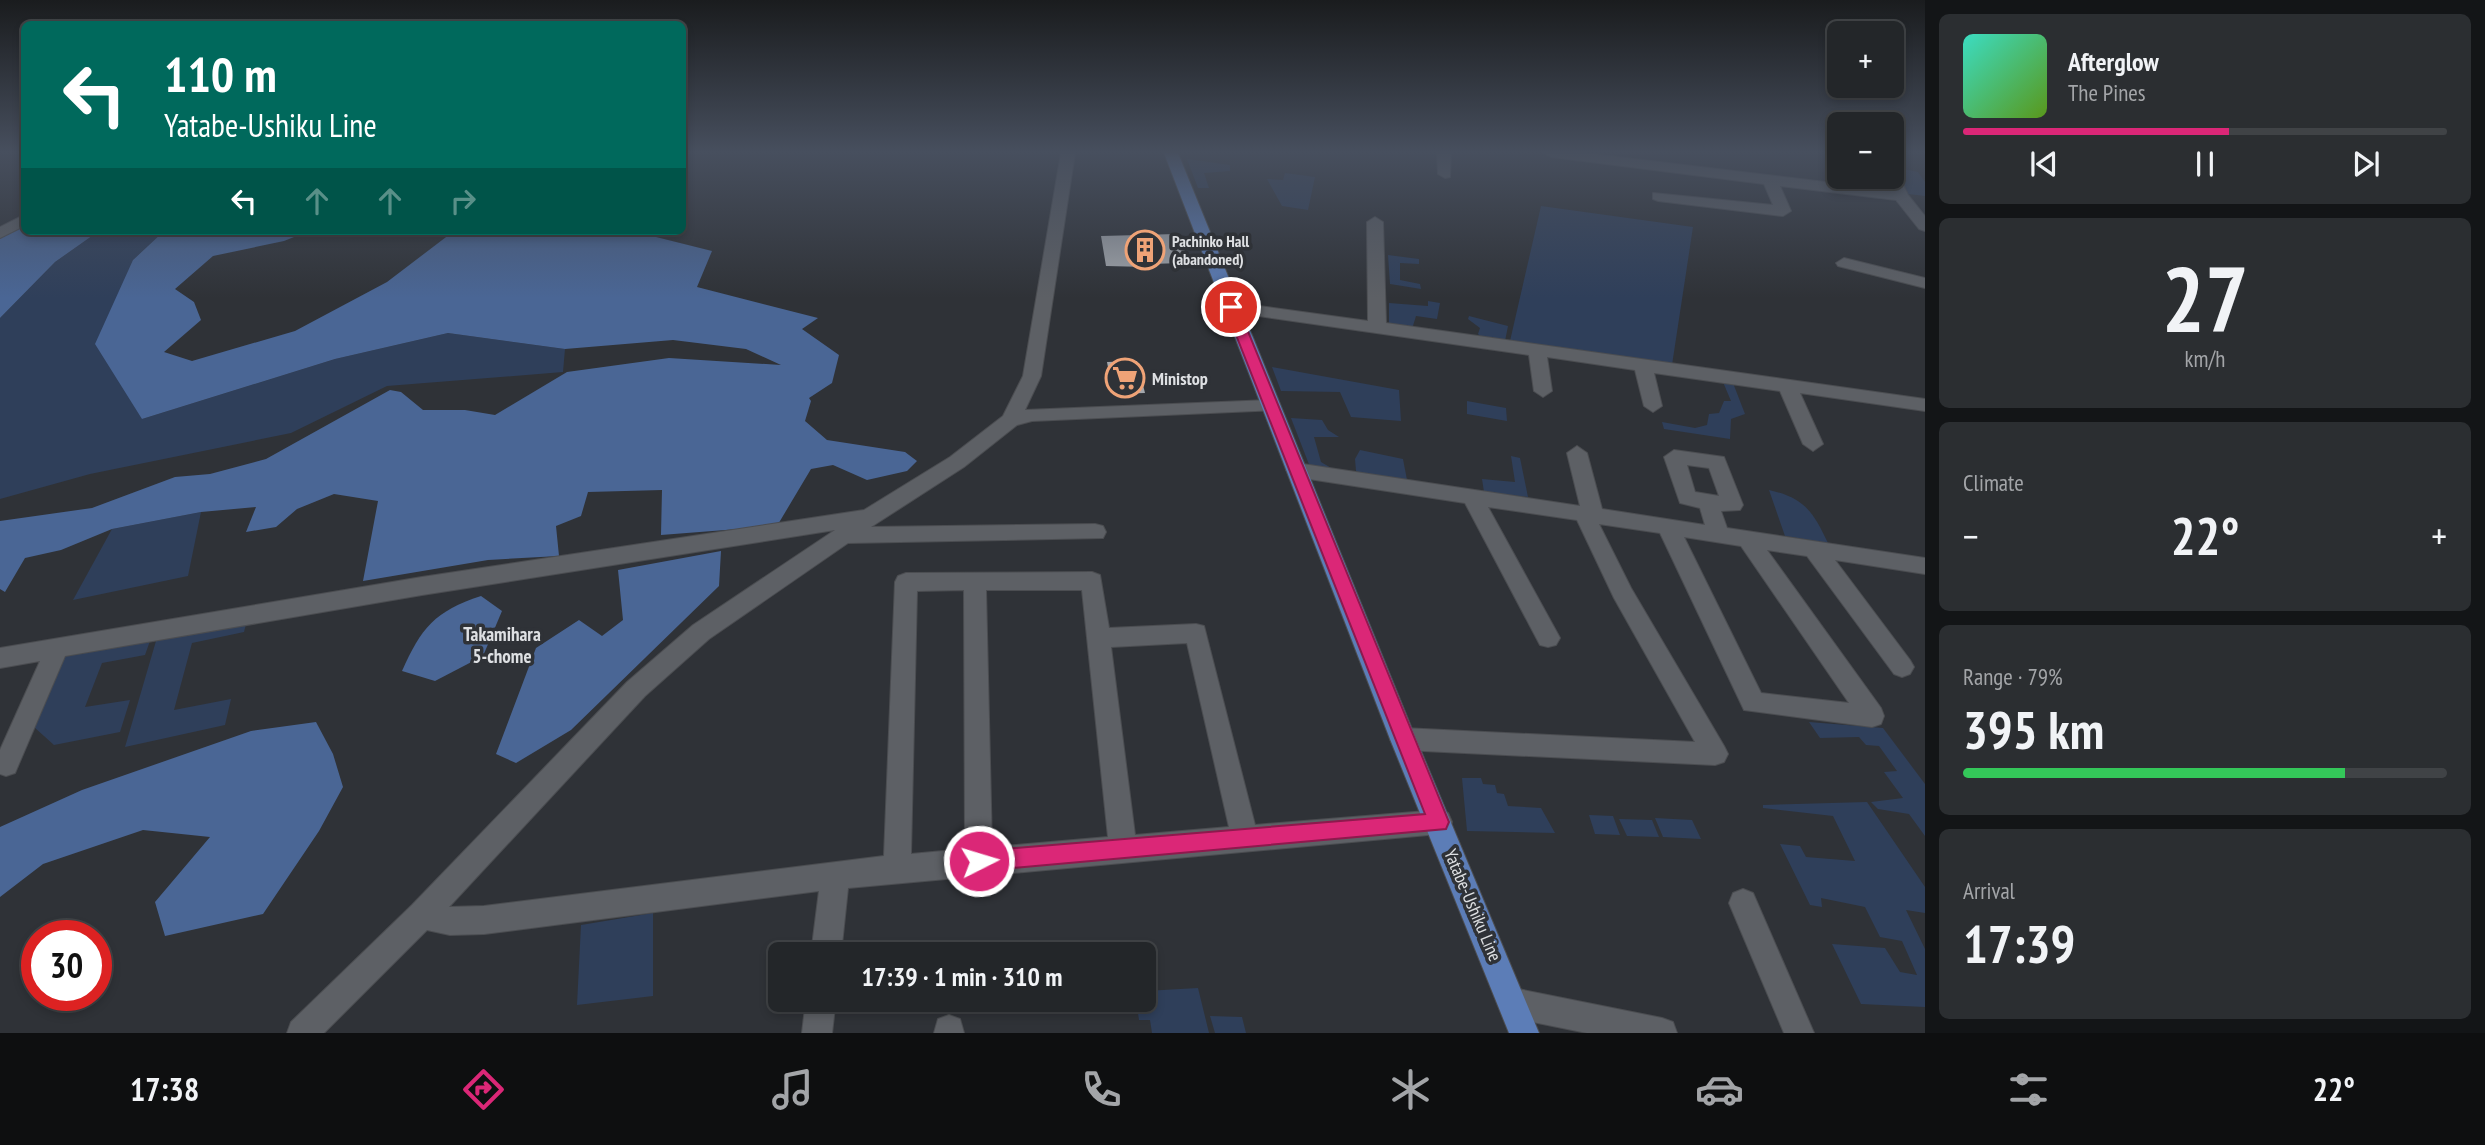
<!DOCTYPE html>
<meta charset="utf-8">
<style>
:root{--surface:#232629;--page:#2b2e31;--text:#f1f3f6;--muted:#a3a5a8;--line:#404346;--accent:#db2777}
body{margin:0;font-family:"PT Sans Narrow",sans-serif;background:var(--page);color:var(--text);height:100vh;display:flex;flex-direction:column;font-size:26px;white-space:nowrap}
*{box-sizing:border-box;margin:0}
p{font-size:23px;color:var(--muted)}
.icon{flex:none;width:38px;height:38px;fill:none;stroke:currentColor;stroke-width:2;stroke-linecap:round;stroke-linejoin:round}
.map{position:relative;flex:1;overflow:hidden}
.details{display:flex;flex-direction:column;gap:14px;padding:14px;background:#131517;width:560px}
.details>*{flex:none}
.banner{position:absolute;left:21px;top:21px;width:665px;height:214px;border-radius:10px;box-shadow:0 4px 10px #0003,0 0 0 2px var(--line);background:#00695c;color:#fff;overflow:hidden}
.controls{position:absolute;left:1827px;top:21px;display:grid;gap:14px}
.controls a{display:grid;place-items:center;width:77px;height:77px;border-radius:10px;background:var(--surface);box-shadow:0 4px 10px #0003,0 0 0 2px var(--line);font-size:35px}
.speed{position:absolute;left:21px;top:920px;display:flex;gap:14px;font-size:35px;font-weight:700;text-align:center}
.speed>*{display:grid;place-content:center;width:91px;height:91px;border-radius:50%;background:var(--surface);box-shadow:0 4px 10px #0003,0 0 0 2px var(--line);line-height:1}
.speed .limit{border:10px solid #d22;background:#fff;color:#111}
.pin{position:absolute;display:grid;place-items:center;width:60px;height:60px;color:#fff;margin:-30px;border:4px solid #fff;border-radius:50%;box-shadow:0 2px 7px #0007}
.me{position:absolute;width:77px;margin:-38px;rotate:85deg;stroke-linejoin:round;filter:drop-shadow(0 0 5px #0008)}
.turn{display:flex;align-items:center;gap:24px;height:147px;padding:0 28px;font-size:32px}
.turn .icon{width:91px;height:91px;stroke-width:2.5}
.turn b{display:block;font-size:49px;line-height:60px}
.lanes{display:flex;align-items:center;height:66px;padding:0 28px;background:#0003;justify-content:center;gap:35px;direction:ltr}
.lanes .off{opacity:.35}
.big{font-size:52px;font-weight:600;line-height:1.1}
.details .widget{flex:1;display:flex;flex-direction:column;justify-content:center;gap:10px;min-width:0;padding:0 24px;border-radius:10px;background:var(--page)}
.details .dial{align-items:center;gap:0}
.dial b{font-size:91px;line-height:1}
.song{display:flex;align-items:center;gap:21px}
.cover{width:84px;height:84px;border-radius:10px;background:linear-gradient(135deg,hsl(170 70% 55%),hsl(90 70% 35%))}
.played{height:7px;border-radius:4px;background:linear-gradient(90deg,var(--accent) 55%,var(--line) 55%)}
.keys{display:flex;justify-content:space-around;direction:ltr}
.heat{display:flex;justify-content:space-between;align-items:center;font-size:38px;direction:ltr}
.charge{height:10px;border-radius:5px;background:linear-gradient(90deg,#34c759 79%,var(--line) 0)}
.trip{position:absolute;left:768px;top:942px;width:388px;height:70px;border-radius:10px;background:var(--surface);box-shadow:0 4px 10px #0003,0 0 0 2px var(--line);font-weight:600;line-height:70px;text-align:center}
.tab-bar{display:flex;height:112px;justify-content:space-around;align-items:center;background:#0e0f10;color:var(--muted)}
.tab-bar .icon{width:49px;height:49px}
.tab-bar .active{color:var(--accent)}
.tab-bar b{font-size:32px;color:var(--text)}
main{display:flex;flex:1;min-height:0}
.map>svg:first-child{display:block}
.green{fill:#2f3f5a}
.forest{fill:#4a6695}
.building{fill:#a3a7ac}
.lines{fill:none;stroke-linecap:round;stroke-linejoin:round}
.minor-casing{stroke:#4b4d51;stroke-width:2}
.major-casing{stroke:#4b4d51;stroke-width:2}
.minor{fill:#5d6065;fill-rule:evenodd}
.major{fill:#5c7db7;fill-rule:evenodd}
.route{fill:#db2777;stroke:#8e194d;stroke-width:2}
.labels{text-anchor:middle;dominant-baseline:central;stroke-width:7;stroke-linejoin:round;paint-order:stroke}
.far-poi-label{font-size:16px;font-weight:bold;fill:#dee0e3;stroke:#2f3237;text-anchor:start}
.poi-label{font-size:18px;font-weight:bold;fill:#dee0e3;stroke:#2f3237;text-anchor:start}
.street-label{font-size:18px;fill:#dee0e3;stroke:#2f3237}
.neighbourhood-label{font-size:19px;font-weight:bold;fill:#dee0e3;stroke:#2f3237}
</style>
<main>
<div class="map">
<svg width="1925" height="1033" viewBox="0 0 1925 1033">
<rect width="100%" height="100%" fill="#2f3237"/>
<g class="green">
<path d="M 1187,159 L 1230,165 L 1230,171 L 1204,173 L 1209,188 L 1198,188 Z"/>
<path d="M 1903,169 L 1918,172 L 1925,182 L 1925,196 L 1908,194 L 1896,170 Z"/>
<path d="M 1285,173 L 1315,177 L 1308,210 L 1282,206 L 1267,179 L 1283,180 Z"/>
<path d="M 1541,206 L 1693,227 L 1672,365 L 1510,341 Z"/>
<path d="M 99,231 L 164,231 L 133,260 L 142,419 L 335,359 L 448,333 L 565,349 L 563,372 L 387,386 L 291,433 L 90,474 L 0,499 L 0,318 L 55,262 Z"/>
<path d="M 1388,255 L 1419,259 L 1419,264 L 1400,263 L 1400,280 L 1420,284 L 1421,289 L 1390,284 Z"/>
<path d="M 1428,301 L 1440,303 L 1437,319 L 1416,316 L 1412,329 L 1389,325 L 1389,303 L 1428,306 Z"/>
<path d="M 1469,316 L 1508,326 L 1505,341 L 1482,338 L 1478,334 L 1480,328 L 1468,319 Z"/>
<path d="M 1272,367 L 1399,390 L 1401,421 L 1351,417 L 1340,392 L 1281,391 Z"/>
<path d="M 1723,382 L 1733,383 L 1745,414 L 1731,419 L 1730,439 L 1664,429 L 1662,422 L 1695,428 L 1707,425 L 1709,414 L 1719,413 L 1724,401 L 1731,401 Z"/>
<path d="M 1467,401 L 1506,408 L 1507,421 L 1467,414 Z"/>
<path d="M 1291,418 L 1322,420 L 1328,430 L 1339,437 L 1314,437 L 1321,462 L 1338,472 L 1310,467 Z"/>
<path d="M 1360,450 L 1403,459 L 1407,480 L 1361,475 L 1356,471 L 1355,459 Z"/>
<path d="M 1511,456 L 1520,458 L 1528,497 L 1484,492 L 1482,479 L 1515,482 Z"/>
<path d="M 1769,490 C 1805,498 1813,512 1828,543 L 1785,536 Z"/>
<path d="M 201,512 L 188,576 L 73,600 L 112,529 Z"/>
<path d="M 246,624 L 244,632 L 192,643 L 174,710 L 231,699 L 225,725 L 125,747 L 156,641 Z"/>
<path d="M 150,641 L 145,655 L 102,663 L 85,707 L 130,700 L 120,732 L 54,745 L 34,727 L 62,657 Z"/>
<path d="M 1809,722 L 1883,728 L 1925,784 L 1925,836 L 1909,814 L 1878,809 L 1871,802 L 1903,798 L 1884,772 L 1897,771 L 1879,746 L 1866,745 L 1859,737 L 1820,738 Z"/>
<path d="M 1462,778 L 1481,778 L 1483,784 L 1495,785 L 1497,793 L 1504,794 L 1508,806 L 1541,808 L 1555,833 L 1467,831 Z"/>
<path d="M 1867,802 L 1925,887 L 1925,913 L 1906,910 L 1925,949 L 1925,1007 L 1861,1004 L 1832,944 L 1885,948 L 1900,972 L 1917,975 L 1902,941 L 1880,937 L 1865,907 L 1821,898 L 1822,907 L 1810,905 L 1780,844 L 1800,846 L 1806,857 L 1855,861 L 1833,816 L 1763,808 L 1763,805 Z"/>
<path d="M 1589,815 L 1613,816 L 1620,835 L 1595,834 Z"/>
<path d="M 1655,818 L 1692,820 L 1701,839 L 1663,837 Z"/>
<path d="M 1619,819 L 1652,820 L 1659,837 L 1627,836 Z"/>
<path d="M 653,913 L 653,996 L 577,1005 L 581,925 Z"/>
<path d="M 1198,988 L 1209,1033 L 1152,1033 L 1150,1020 L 1139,1020 L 1136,999 L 1144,999 L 1145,991 Z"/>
<path d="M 1210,1016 L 1242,1017 L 1246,1033 L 1215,1033 Z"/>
</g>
<g class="forest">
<path d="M 24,225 L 24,231 L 99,231 L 55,262 L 0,318 L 0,238 Z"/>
<path d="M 164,231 L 309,231 L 284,241 L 213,256 L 175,289 L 194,302 L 201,320 L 164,352 L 192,361 L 295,331 L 387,282 L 454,231 L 632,231 L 712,251 L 697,287 L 818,318 L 802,329 L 839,355 L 832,383 L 809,398 L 811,401 L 805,421 L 827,440 L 905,452 L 917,461 L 907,471 L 867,480 L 833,465 L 811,469 L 777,526 L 661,535 L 662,490 L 588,492 L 581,516 L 556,526 L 559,556 L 488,560 L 363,581 L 378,501 L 334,494 L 297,509 L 276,527 L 246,532 L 256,507 L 201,512 L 112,529 L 61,550 L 25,558 L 5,592 L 0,589 L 0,521 L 92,508 L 175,477 L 210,474 L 266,459 L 390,390 L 401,392 L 423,410 L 465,410 L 495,415 L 567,372 L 669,358 L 781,365 L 746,349 L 673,340 L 565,349 L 448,333 L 335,359 L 142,419 L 95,344 L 133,260 Z"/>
<path d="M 721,551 L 719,586 L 571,730 L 516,763 L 496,754 L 536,648 L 579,620 L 602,636 L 623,620 L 618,570 Z"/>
<path d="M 481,596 L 502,611 L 483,656 L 435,681 L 402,671 C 421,628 435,611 481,596 Z"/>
<path d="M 316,722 L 333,754 L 343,787 L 319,831 L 263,914 L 165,936 L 155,902 L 210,837 L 143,830 L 43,864 L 0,897 L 0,827 L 82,790 L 251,731 Z"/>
</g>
<g class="building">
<path d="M 1176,234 L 1185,247 L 1183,263 L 1150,264 L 1147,267 L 1106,266 L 1101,236 Z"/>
<path d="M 1137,361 L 1145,393 L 1113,394 L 1107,362 Z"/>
</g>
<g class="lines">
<defs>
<g id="minor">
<path d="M 1061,153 L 1075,153 L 1041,376 L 1025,410 L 1270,400 L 1279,406 L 1277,410 L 1032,421 L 1017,425 L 964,467 L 871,527 L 1095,524 L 1103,526 L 1106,532 L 1103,538 L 848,543 L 709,639 L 645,696 L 449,907 L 484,906 L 884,856 L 895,582 L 898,576 L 906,573 L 1092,572 L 1100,575 L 1109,628 L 1196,624 L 1204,626 L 1255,825 L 1439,810 L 1448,813 L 1452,822 L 1448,831 L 1439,834 L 848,888 L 841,954 L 811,954 L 819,891 L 484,934 L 450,935 L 427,930 L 324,1033 L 287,1033 L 291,1022 L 412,905 L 627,682 L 693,625 L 835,530 L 422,595 L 65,656 L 15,773 L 6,776 L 0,774 L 0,750 L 40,661 L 0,668 L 0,648 L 422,577 L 864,510 L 950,457 L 1003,416 L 1023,376 ZM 964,590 L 965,849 L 911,854 L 917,591 ZM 986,590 L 1082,590 L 1108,837 L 992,847 ZM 1187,643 L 1229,827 L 1135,835 L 1111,647 Z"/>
<path d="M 1437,153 L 1451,153 L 1450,177 L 1445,178 L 1438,174 Z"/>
<path d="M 1544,153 L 1585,153 L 1891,190 L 1885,177 L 1892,177 L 1892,171 L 1897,172 L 1908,195 L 1925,216 L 1925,231 L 1919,229 L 1896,200 L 1780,186 L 1791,211 L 1783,216 L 1658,201 L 1653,199 L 1653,193 L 1773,205 L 1764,184 L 1551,157 Z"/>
<path d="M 24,215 L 24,226 L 0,238 L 0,227 Z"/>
<path d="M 1375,217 L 1383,222 L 1386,323 L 1925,399 L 1925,411 L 1800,393 L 1823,444 L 1813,451 L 1803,444 L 1780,391 L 1654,373 L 1662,406 L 1653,412 L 1644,406 L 1635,370 L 1547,357 L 1552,391 L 1543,397 L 1534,391 L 1529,355 L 1231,312 L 1222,307 L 1231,302 L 1368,321 L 1367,222 Z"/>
<path d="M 1844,258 L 1925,278 L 1925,288 L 1838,266 L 1836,263 Z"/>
<path d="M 1577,446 L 1587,453 L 1602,509 L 1705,525 L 1700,508 L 1680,503 L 1664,457 L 1674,450 L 1724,457 L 1743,505 L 1740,510 L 1721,511 L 1727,528 L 1925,558 L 1925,574 L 1835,560 L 1910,660 L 1914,667 L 1910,674 L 1902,677 L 1894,674 L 1807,556 L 1767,550 L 1881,708 L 1884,716 L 1881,724 L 1872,727 L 1744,710 L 1660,533 L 1599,524 L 1631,588 L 1724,746 L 1728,754 L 1724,762 L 1715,765 L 1403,750 L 1394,747 L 1390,739 L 1394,731 L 1403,728 L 1695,742 L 1614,598 L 1577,520 L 1488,507 L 1560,638 L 1556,645 L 1548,647 L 1540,645 L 1465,503 L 1296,477 L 1286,470 L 1296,463 L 1580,506 L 1567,453 ZM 1687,465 L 1709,468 L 1719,496 L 1695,492 ZM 1684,537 L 1741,546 L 1849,703 L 1761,693 Z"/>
<path d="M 1743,889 L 1753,893 L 1814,1033 L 1784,1033 L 1729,903 L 1733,893 Z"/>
<path d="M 1513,988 L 1662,1018 L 1673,1022 L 1677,1033 L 1587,1033 L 1513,1018 L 1502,1014 L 1498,1003 L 1502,992 Z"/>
<path d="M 806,999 L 836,999 L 832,1033 L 802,1033 Z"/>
<path d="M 949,1015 L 960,1019 L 964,1033 L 934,1033 L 938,1019 Z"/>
</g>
<path id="major" d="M 1164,153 L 1178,153 L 1416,739 L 1539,1033 L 1509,1033 L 1390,739 Z"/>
</defs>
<use href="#minor" class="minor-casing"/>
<use href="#major" class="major-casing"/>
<use href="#minor" class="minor"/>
<use href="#major" class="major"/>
</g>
<linearGradient id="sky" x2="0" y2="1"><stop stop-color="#1a1c1e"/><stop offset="0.51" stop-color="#474f5e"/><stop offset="1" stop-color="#474f5e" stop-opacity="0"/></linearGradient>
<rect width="1925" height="298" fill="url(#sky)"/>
<path class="route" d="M 1227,304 L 1238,307 L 1449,822 L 1446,829 L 979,871 L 972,868 L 969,861 L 972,854 L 979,851 L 1425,814 L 1225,307 Z"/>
<defs>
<symbol id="building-ring" viewBox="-11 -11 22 22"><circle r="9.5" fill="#2f3237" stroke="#efa377" stroke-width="1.5"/><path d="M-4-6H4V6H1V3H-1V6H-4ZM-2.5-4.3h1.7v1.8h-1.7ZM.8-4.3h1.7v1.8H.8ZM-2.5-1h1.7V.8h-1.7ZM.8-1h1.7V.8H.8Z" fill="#efa377"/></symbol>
<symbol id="supermarket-ring" viewBox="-11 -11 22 22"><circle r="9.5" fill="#2f3237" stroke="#efa377" stroke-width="1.5"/><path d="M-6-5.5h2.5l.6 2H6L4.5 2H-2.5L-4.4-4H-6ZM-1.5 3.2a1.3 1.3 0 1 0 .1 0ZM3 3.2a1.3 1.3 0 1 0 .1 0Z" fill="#efa377"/></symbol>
</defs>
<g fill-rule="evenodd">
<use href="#building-ring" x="1123" y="228" width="44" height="44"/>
<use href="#supermarket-ring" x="1103" y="356" width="44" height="44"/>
</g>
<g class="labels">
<g class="far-poi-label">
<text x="1172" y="241">Pachinko Hall<tspan x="1172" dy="18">(abandoned)</tspan></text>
</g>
<g class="poi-label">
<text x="1152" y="378">Ministop</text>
</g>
<g class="street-label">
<text transform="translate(1473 905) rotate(67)">Yatabe-Ushiku Line</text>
</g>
<g class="neighbourhood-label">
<text x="502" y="634">Takamihara<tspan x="502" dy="22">5-chome</tspan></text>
</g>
</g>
</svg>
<div class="controls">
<a>+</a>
<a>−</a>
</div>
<div class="speed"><div class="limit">30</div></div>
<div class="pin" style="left:1231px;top:307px;background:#d93025"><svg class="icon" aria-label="arrive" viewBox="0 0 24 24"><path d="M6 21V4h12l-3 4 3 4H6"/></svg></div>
<svg class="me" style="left:979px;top:861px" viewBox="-20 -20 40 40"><circle r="17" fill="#db2777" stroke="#fff" stroke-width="3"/><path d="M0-11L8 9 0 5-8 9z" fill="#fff"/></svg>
<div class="trip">17:39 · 1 min · 310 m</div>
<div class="banner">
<div class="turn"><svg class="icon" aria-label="left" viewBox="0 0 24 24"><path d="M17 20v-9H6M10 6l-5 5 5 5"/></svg><div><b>110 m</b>Yatabe-Ushiku Line</div></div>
<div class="lanes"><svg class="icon" aria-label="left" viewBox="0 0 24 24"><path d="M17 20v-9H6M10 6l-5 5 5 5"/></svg><svg class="icon off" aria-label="ahead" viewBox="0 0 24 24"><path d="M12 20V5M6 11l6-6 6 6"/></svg><svg class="icon off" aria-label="ahead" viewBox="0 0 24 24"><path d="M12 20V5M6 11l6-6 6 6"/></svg><svg class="icon off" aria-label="right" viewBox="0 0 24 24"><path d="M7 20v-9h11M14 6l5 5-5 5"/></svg></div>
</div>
</div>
<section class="details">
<div class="widget">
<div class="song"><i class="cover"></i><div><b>Afterglow</b><p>The Pines</p></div></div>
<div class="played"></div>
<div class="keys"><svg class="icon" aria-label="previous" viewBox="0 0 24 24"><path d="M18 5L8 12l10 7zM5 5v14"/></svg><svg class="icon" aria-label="pause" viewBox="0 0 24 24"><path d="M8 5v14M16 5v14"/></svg><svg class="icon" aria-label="next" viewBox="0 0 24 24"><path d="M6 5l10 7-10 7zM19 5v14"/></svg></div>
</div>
<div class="widget dial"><b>27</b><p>km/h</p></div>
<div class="widget"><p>Climate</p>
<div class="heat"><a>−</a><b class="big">22°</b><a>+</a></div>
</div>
<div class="widget"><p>Range · 79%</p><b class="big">395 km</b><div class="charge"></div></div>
<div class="widget"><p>Arrival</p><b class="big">17:39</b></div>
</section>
</main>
<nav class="tab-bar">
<b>17:38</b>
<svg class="icon active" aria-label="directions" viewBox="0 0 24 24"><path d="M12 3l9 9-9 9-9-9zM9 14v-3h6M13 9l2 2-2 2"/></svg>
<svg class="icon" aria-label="music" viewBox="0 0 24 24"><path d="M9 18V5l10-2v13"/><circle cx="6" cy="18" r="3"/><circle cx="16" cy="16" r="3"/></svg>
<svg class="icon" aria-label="phone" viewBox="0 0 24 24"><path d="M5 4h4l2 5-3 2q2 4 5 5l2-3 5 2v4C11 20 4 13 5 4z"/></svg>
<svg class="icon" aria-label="climate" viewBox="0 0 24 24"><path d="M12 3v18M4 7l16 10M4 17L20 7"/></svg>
<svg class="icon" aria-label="car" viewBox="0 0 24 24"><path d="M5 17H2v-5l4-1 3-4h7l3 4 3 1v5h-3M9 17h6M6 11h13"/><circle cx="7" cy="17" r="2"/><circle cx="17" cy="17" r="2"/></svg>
<svg class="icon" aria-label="filters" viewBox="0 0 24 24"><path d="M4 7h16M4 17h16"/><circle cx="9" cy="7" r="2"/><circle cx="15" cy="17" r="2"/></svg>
<b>22°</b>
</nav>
